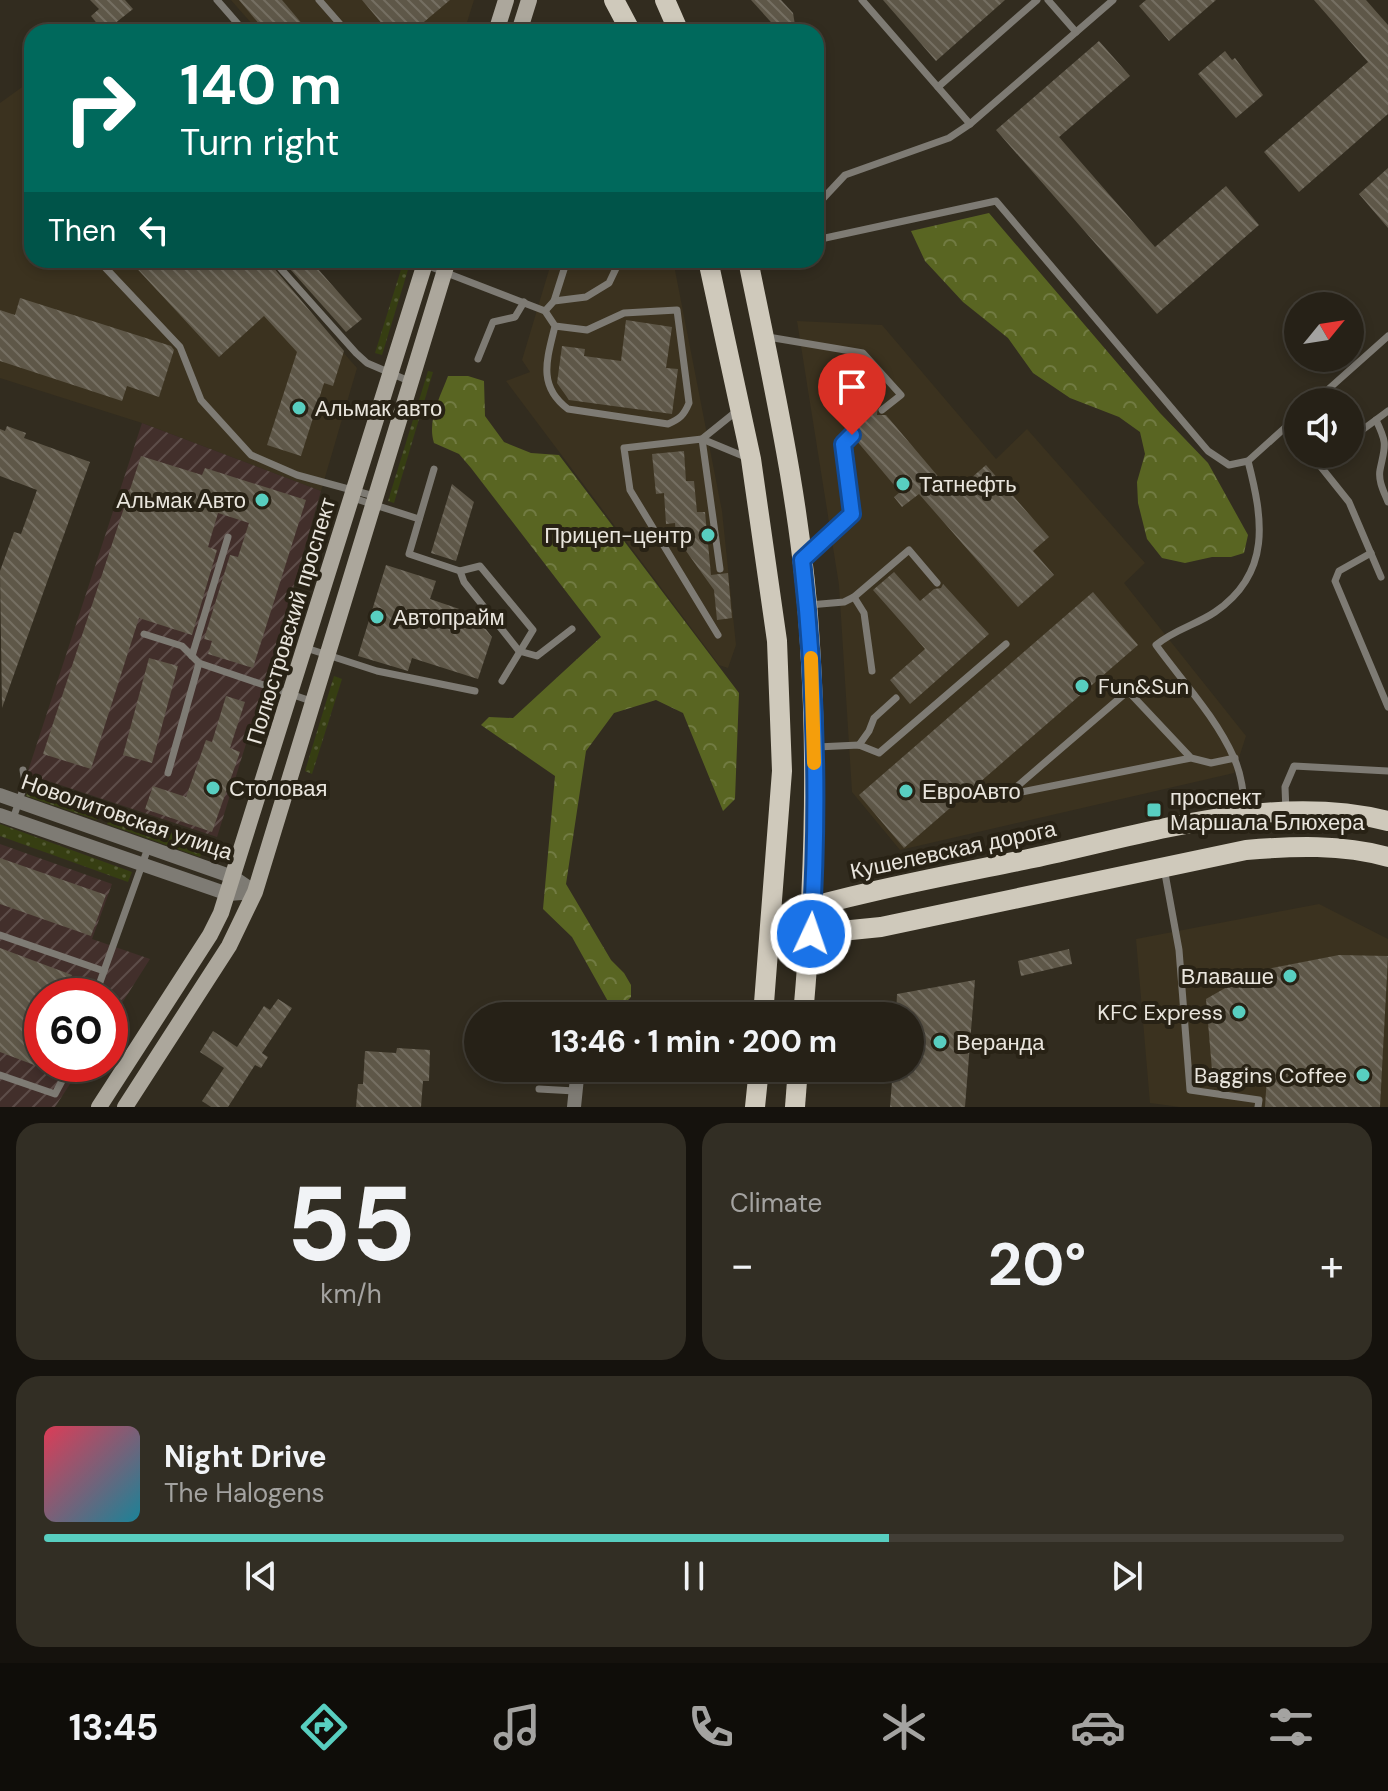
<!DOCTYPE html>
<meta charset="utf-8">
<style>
:root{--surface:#262117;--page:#322e24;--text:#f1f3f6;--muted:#a4a3a1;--line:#423e36;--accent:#58cec0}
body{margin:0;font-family:"DM Sans",sans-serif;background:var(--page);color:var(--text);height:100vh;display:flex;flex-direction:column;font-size:30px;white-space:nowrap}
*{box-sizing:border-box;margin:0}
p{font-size:26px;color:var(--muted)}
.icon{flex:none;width:44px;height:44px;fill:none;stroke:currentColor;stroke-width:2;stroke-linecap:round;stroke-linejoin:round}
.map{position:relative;height:1107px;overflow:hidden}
.sheet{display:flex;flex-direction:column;gap:16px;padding:16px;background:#15120d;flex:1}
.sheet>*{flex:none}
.hud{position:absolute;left:24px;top:24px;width:800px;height:244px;border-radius:24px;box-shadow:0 4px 12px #0003,0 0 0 2px var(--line);background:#00695c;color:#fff;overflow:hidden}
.needle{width:52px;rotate:60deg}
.controls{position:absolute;left:1284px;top:292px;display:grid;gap:16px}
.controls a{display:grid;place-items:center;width:80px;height:80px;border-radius:50%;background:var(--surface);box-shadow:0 4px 12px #0003,0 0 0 2px var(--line);font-size:40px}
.speed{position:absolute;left:24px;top:978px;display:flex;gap:16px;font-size:40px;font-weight:700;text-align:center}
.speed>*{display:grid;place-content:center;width:104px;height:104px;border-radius:50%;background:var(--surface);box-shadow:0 4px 12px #0003,0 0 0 2px var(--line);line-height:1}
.speed .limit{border:12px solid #d22;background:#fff;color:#111}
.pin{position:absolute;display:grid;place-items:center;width:68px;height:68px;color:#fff;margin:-82px -34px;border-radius:50% 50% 50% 0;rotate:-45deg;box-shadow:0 0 8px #0007}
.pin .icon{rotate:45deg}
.me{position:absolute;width:88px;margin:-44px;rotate:3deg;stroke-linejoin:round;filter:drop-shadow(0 0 6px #0008)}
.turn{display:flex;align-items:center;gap:28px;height:168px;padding:0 24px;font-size:36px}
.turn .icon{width:104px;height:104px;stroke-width:2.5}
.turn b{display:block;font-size:56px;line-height:68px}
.then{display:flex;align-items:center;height:76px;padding:0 24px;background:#0003;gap:16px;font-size:30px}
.big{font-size:60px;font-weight:700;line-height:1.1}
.sheet .card{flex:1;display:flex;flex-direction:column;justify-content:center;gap:12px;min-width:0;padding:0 28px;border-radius:24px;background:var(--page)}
.sheet .dial{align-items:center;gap:0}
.dial b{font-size:104px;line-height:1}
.song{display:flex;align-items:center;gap:24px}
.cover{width:96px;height:96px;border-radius:12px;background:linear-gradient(135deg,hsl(350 70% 55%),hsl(190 70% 35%))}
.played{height:8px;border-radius:4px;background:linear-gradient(90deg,var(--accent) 65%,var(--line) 65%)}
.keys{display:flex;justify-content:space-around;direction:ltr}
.heat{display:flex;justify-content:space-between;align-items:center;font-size:44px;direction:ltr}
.sheet .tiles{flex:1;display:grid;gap:16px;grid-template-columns:1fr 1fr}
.card:last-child{grid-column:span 2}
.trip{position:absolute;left:464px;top:1002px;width:460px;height:80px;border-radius:40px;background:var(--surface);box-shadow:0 4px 12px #0003,0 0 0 2px var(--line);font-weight:700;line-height:80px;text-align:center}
.menu{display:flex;height:128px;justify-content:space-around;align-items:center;background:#0f0d09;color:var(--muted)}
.menu .icon{width:56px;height:56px}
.menu .active{color:var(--accent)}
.menu b{font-size:36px;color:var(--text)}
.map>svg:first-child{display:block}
.built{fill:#3b321f}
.industrial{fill:url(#industrial-furrows)}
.green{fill:url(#green-dots)}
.forest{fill:url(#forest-crowns)}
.building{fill:url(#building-back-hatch)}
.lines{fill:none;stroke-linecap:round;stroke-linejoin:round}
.lane{stroke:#7e7b74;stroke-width:7}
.street{stroke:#7e7b74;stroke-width:14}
.secondary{stroke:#aca79c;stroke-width:16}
.primary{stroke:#cfc9bb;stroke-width:20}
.route-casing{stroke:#114b97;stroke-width:20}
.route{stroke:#1a73e8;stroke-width:14}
.slow{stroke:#f59e0b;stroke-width:14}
.poi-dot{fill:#58cec0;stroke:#282215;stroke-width:3}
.labels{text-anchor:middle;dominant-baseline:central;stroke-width:8;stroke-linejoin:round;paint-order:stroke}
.poi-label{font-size:22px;fill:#e9e5dd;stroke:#282215;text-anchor:start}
.street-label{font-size:22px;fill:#e9e5dd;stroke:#282215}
</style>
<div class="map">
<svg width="1388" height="1107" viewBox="0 0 1388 1107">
<defs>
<pattern id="industrial-furrows" width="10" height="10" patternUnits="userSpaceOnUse" patternTransform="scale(2)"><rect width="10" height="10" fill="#422f2b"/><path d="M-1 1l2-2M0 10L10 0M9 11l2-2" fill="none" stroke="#5d4d49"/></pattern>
<pattern id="green-dots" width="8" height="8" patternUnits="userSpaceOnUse" patternTransform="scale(2)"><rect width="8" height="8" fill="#363e12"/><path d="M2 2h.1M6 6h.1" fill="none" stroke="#535a34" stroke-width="1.8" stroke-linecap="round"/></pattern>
<pattern id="forest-crowns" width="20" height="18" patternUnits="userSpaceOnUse" patternTransform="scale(2)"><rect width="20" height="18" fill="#596522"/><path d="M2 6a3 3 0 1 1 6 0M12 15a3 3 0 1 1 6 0" fill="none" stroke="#717b42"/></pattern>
<pattern id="building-back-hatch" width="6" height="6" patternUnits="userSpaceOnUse" patternTransform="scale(2)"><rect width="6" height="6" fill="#5e5748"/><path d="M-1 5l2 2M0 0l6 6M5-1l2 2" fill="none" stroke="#756f62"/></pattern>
</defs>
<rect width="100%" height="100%" fill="#322c1f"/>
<g class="built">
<path d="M 231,0 L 474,0 L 464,32 L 259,32 Z"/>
<path d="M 32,80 L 32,260 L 261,260 L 357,368 L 321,491 L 142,423 L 0,378 L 0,103 Z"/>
<path d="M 552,260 L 673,260 L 722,511 L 736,645 L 728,668 L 719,665 L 506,381 L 530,372 L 522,360 Z"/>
<path d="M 797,321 L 882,325 L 996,459 L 1027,429 L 1145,563 L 1124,583 L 1246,736 L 1234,773 L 900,850 L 852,792 L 839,585 Z"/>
<path d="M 1319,904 L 1388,939 L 1388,1107 L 1180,1107 L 1150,1103 L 1136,939 Z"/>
</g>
<g class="industrial">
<path d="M 142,423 L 321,491 L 278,641 L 217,837 L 27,774 Z"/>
<path d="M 0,844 L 112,884 L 92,939 L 150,959 L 110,1022 L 110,996 L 42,996 L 42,1064 L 83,1064 L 55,1107 L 0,1107 Z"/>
</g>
<g class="green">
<path d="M 404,260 L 411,260 L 382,355 L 375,353 Z"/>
<path d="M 428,371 L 433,372 L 394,503 L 388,501 Z"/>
<path d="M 334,676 L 342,679 L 312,774 L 305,771 Z"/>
<path d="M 30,783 L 101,807 L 97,820 L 26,796 Z"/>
<path d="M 112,812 L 204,845 L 200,857 L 107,824 Z"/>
<path d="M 0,824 L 132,872 L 128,882 L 0,836 Z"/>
</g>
<g class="forest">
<path d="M 989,213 L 1160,413 L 1208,463 L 1248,535 L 1244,553 L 1231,557 L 1212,557 L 1185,563 L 1162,558 L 1147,539 L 1138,503 L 1137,482 L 1145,454 L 1140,432 L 1119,417 L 1070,398 L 1033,373 L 1008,338 L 963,302 L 925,261 L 911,231 Z"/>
<path d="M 448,376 L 468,376 L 484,381 L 485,416 L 504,442 L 531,453 L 559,455 L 739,693 L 735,799 L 723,811 L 683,713 L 656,700 L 614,713 L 586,751 L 566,884 L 611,960 L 624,973 L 631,985 L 631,997 L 625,1003 L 610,1005 L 572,937 L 543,909 L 555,776 L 481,725 L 489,717 L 513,718 L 601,637 L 471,468 L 459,454 L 434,443 C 427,421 440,397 448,376 Z"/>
</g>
<g class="building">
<path d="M 90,0 L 125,0 L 133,9 L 104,32 L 91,16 L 99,9 Z"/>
<path d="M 239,0 L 282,0 L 309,32 L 266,32 Z"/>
<path d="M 362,0 L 450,0 L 412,32 L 389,32 Z"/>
<path d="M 751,0 L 781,0 L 793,13 L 795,25 L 791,30 L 780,32 Z"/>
<path d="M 883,0 L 1005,0 L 936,61 Z"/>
<path d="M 1146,0 L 1216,0 L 1169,41 L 1139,6 Z"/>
<path d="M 1314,0 L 1366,0 L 1388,25 L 1388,114 L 1299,192 L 1264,152 L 1368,62 Z"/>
<path d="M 1099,41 L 1130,76 L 1059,137 L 1155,247 L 1226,186 L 1259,225 L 1157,314 L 996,130 Z"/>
<path d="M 1225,51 L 1232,60 L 1235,58 L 1263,95 L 1236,118 L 1198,74 Z"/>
<path d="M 1388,168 L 1388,228 L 1359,194 Z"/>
<path d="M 129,260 L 267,260 L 344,351 L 333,386 L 324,383 L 301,456 L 267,445 L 297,352 L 264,316 L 219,357 Z"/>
<path d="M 282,260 L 310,260 L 362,319 L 346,332 Z"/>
<path d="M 20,298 L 171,346 L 174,350 L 159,397 L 127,386 L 122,401 L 0,361 L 0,310 L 15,315 Z"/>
<path d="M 626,320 L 672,327 L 666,368 L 678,369 L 672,414 L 569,400 L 557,383 L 562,346 L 585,349 L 584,356 L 621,361 Z"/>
<path d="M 854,378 L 878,405 L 877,415 L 886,415 L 953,494 L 986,465 L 1049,537 L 1033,551 L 1054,575 L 1018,607 L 919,494 L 902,507 L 894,497 L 900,492 L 856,440 L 857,431 L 853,429 L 848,430 L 825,403 Z"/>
<path d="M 7,426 L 26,433 L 24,438 L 90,462 L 2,708 L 0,571 L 14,532 L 21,534 L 37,490 L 0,476 L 0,429 L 5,431 Z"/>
<path d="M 684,451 L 686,481 L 694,481 L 697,512 L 705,512 L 711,575 L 728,573 L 732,618 L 717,620 L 714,590 L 676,537 L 675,523 L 666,524 L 664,493 L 656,494 L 652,454 Z"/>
<path d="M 141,456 L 202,475 L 205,468 L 306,500 L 253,668 L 208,654 L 212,641 L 204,639 L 230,555 L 238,557 L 249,523 L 218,513 L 208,547 L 217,550 L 192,635 L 139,618 L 91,769 L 43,754 Z"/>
<path d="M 452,484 L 474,502 L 456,561 L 431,553 Z"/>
<path d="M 386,565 L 436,581 L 430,599 L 474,614 L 492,637 L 478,679 L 412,658 L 408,671 L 358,656 Z"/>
<path d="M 894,572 L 920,601 L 934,589 L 941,588 L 943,584 L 989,634 L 910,704 L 890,680 L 925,649 L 873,590 Z"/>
<path d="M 1093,592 L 1138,645 L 904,848 L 859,795 Z"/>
<path d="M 149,658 L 178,666 L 152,763 L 123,755 Z"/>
<path d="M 226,696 L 245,702 L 230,748 L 240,752 L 212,832 L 145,809 L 153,786 L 186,797 L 206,740 L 212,742 Z"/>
<path d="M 0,858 L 106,895 L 91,936 L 0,904 Z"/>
<path d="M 0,948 L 72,975 L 64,996 L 42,996 L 42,1068 L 0,1052 Z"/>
<path d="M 1069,949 L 1072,964 L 1021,976 L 1018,961 Z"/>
<path d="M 1339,955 L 1388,956 L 1380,1107 L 1265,1107 L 1267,1076 L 1212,1070 L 1206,999 L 1227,987 L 1272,968 Z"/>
<path d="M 975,980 L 965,1107 L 890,1107 L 893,1068 L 910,1068 L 910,1016 L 896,1016 L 897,994 Z"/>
<path d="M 278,999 L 292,1008 L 262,1053 L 268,1057 L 261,1068 L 255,1065 L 228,1107 L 211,1107 L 202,1101 L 224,1068 L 200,1052 L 213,1031 L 237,1047 L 264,1006 L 270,1010 Z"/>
<path d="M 397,1048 L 430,1050 L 429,1081 L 423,1081 L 421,1107 L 356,1107 L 358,1084 L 363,1084 L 365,1051 L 396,1053 Z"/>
</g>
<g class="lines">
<g class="lane">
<path d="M 217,0 L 245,32"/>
<path d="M 319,0 L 347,32"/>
<path d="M 862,0 L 970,124"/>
<path d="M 1048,0 L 1076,32"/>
<path d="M 938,87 L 1037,0"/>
<path d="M 816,206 L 845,175 L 949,138 L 970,124 L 1113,0"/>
<path d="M 816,240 L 996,201 L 1208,451 L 1229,465 L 1248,461 L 1298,416"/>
<path d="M 98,260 L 180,347 L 201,400 L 251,455 L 297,475 L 374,496"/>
<path d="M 273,260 L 356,353 L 367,363 L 409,381"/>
<path d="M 426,265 L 545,311 L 555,326 L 587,330 L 624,313 L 677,310 L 689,403 C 684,415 680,419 668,424 L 568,409 C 537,386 547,359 555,326"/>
<path d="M 554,301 L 567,260"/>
<path d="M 545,311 L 554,301 L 586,297 L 609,283 L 620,260"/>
<path d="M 768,337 L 863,353 L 901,395 L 882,410"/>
<path d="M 478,359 L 493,322 L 515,317 L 524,302"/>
<path d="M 1314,402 L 1388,336"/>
<path d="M 738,410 L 702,439 L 748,458"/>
<path d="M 1376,420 C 1388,445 1385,445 1380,470 C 1378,481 1384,492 1388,502"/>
<path d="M 1350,439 L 1388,411"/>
<path d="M 1329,454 L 1324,457 L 1321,467 L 1349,502 L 1381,577"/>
<path d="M 434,469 L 409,554 L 460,571 L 464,582 L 519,651 L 537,656 L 572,629"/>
<path d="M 353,498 L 419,519"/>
<path d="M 1371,553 L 1339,571 L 1335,581 L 1388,707"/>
<path d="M 806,556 L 852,514 L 843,444 L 852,435"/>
<path d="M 460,571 L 480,566 L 533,630 L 502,681"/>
<path d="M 854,597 L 864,613 L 872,671"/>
<path d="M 809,605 L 844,602 L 854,597 L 909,550 L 937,583"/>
<path d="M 144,634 L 182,646 L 199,663 L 311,701"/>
<path d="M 718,635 L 630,490 L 624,448 L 702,439 L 720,569"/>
<path d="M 306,648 L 377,671 L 475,691"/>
<path d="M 192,656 L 228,537"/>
<path d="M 859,745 L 869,731 L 874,718 L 896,698"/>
<path d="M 817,747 L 859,745 L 879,753 L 1006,644"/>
<path d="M 1191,758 L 1128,691 L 1007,795 L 1191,758 L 1211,763 L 1235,758"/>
<path d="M 168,773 L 199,663"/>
<path d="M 1286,812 L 1285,787 L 1294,766 L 1388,771"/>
<path d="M 1245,813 C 1244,794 1242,775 1234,758 C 1216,717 1182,681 1156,645 C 1175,629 1196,625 1215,612 C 1272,573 1263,519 1248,461"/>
<path d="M 13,819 L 25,783 L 23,770"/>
<path d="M 1164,868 L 1179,950 L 1190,1090 L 1259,1100 L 1258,1107"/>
<path d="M 0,935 L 104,971"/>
<path d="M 95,996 L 148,848"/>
<path d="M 0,1075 L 55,1094 L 71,1064"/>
<path d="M 539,1089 L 575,1091"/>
</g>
<g class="street">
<path d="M 0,795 L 233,877 L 255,892"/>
<path d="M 0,815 L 228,894 L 255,892"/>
<path d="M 574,1107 L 578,1068"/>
</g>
<g class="secondary">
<path d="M 496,32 L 506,0"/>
<path d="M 519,32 L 529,0"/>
<path d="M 99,1107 L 210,935 L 221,913 L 426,260"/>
<path d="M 125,1107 L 229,946 L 255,892 L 448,260"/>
</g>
<g class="primary">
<path d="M 614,0 L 631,32"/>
<path d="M 665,0 L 679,32"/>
<path d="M 708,260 L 751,459 L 777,641 L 782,771 L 763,1016"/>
<path d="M 748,260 C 774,387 803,515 810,645 C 818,769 814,892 803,1016"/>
<path d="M 772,918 L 811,934 L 881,927 L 1246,850 C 1293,846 1342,844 1388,857"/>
<path d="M 772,918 C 858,892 946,876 1033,858 C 1146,834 1273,792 1388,821"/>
<path d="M 755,1107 L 759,1068"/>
<path d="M 795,1107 L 798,1068"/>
</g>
</g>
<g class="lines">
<defs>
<path id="route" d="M 811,934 C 819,810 816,684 802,560 L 852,514 L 843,444 L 852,435"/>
</defs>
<use href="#route" class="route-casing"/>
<use href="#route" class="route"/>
<path class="slow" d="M 811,658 L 814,763"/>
</g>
<g class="poi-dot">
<circle cx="299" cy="408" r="8"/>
<circle cx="903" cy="484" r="8"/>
<circle cx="262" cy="500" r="8"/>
<circle cx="708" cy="535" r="8"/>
<circle cx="377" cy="617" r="8"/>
<circle cx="1082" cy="686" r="8"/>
<circle cx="213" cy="788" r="8"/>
<circle cx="906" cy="791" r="8"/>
<rect x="1146" y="802" width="16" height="16" rx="4"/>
<circle cx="1290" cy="976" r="8"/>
<circle cx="1239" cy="1012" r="8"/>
<circle cx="940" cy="1042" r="8"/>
<circle cx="1363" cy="1075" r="8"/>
</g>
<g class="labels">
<g class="poi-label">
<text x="315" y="408">Альмак авто</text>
<text x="919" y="484">Татнефть</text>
<text x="246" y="500" text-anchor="end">Альмак Авто</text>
<text x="692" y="535" text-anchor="end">Прицеп-центр</text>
<text x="393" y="617">Автопрайм</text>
<text x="1098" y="686">Fun&amp;Sun</text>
<text x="229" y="788">Столовая</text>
<text x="922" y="791">ЕвроАвто</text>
<text x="1170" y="797">проспект<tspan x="1170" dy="25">Маршала Блюхера</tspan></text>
<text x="1274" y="976" text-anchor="end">Влаваше</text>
<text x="1223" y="1012" text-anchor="end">KFC Express</text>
<text x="956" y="1042">Веранда</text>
<text x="1347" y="1075" text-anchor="end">Baggins Coffee</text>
</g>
<g class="street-label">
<text transform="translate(291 621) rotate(-73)">Полюстровский проспект</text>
<text transform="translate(127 817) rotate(19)">Новолитовская улица</text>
<text transform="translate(953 850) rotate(-12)">Кушелевская дорога</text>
</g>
</g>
</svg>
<div class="controls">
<a><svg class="needle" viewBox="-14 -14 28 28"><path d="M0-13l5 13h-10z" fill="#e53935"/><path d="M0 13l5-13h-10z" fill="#a4a3a1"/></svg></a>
<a><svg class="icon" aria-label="sound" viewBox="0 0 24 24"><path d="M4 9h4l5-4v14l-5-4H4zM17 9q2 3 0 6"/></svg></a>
</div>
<div class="speed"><div class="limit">60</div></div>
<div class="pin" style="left:852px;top:435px;background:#d93025"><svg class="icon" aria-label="arrive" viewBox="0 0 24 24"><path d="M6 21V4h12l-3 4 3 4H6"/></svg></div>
<svg class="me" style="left:811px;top:934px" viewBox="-20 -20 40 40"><circle r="17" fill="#1a73e8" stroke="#fff" stroke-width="3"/><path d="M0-11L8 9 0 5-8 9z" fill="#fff"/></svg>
<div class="trip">13:46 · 1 min · 200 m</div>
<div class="hud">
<div class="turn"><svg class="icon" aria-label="right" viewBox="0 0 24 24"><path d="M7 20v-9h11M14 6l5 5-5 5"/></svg><div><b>140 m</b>Turn right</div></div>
<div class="then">Then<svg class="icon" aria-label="left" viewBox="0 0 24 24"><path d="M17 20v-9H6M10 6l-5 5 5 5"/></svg></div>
</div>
</div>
<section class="sheet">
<div class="tiles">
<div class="card dial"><b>55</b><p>km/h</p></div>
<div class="card"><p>Climate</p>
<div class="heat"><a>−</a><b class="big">20°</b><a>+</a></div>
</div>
<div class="card">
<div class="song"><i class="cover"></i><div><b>Night Drive</b><p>The Halogens</p></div></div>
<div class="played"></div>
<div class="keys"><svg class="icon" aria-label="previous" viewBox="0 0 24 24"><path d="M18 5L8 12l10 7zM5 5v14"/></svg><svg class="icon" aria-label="pause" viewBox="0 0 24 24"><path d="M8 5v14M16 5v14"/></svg><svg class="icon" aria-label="next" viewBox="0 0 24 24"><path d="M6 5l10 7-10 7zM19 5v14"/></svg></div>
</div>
</div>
</section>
<nav class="menu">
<b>13:45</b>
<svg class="icon active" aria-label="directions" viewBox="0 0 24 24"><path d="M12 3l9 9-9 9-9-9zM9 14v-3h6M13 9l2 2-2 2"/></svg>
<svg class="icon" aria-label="music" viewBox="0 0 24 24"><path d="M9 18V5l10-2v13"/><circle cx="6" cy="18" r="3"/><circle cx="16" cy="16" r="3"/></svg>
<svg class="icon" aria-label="phone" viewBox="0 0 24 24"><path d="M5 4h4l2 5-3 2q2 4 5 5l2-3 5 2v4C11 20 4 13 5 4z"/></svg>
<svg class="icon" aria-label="climate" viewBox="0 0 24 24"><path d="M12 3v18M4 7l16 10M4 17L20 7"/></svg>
<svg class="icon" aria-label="car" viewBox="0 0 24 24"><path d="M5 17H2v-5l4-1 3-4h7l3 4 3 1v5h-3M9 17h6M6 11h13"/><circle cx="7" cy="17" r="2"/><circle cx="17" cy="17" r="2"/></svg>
<svg class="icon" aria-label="filters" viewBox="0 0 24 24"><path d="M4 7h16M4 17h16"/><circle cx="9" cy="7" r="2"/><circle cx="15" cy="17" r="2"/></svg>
</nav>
